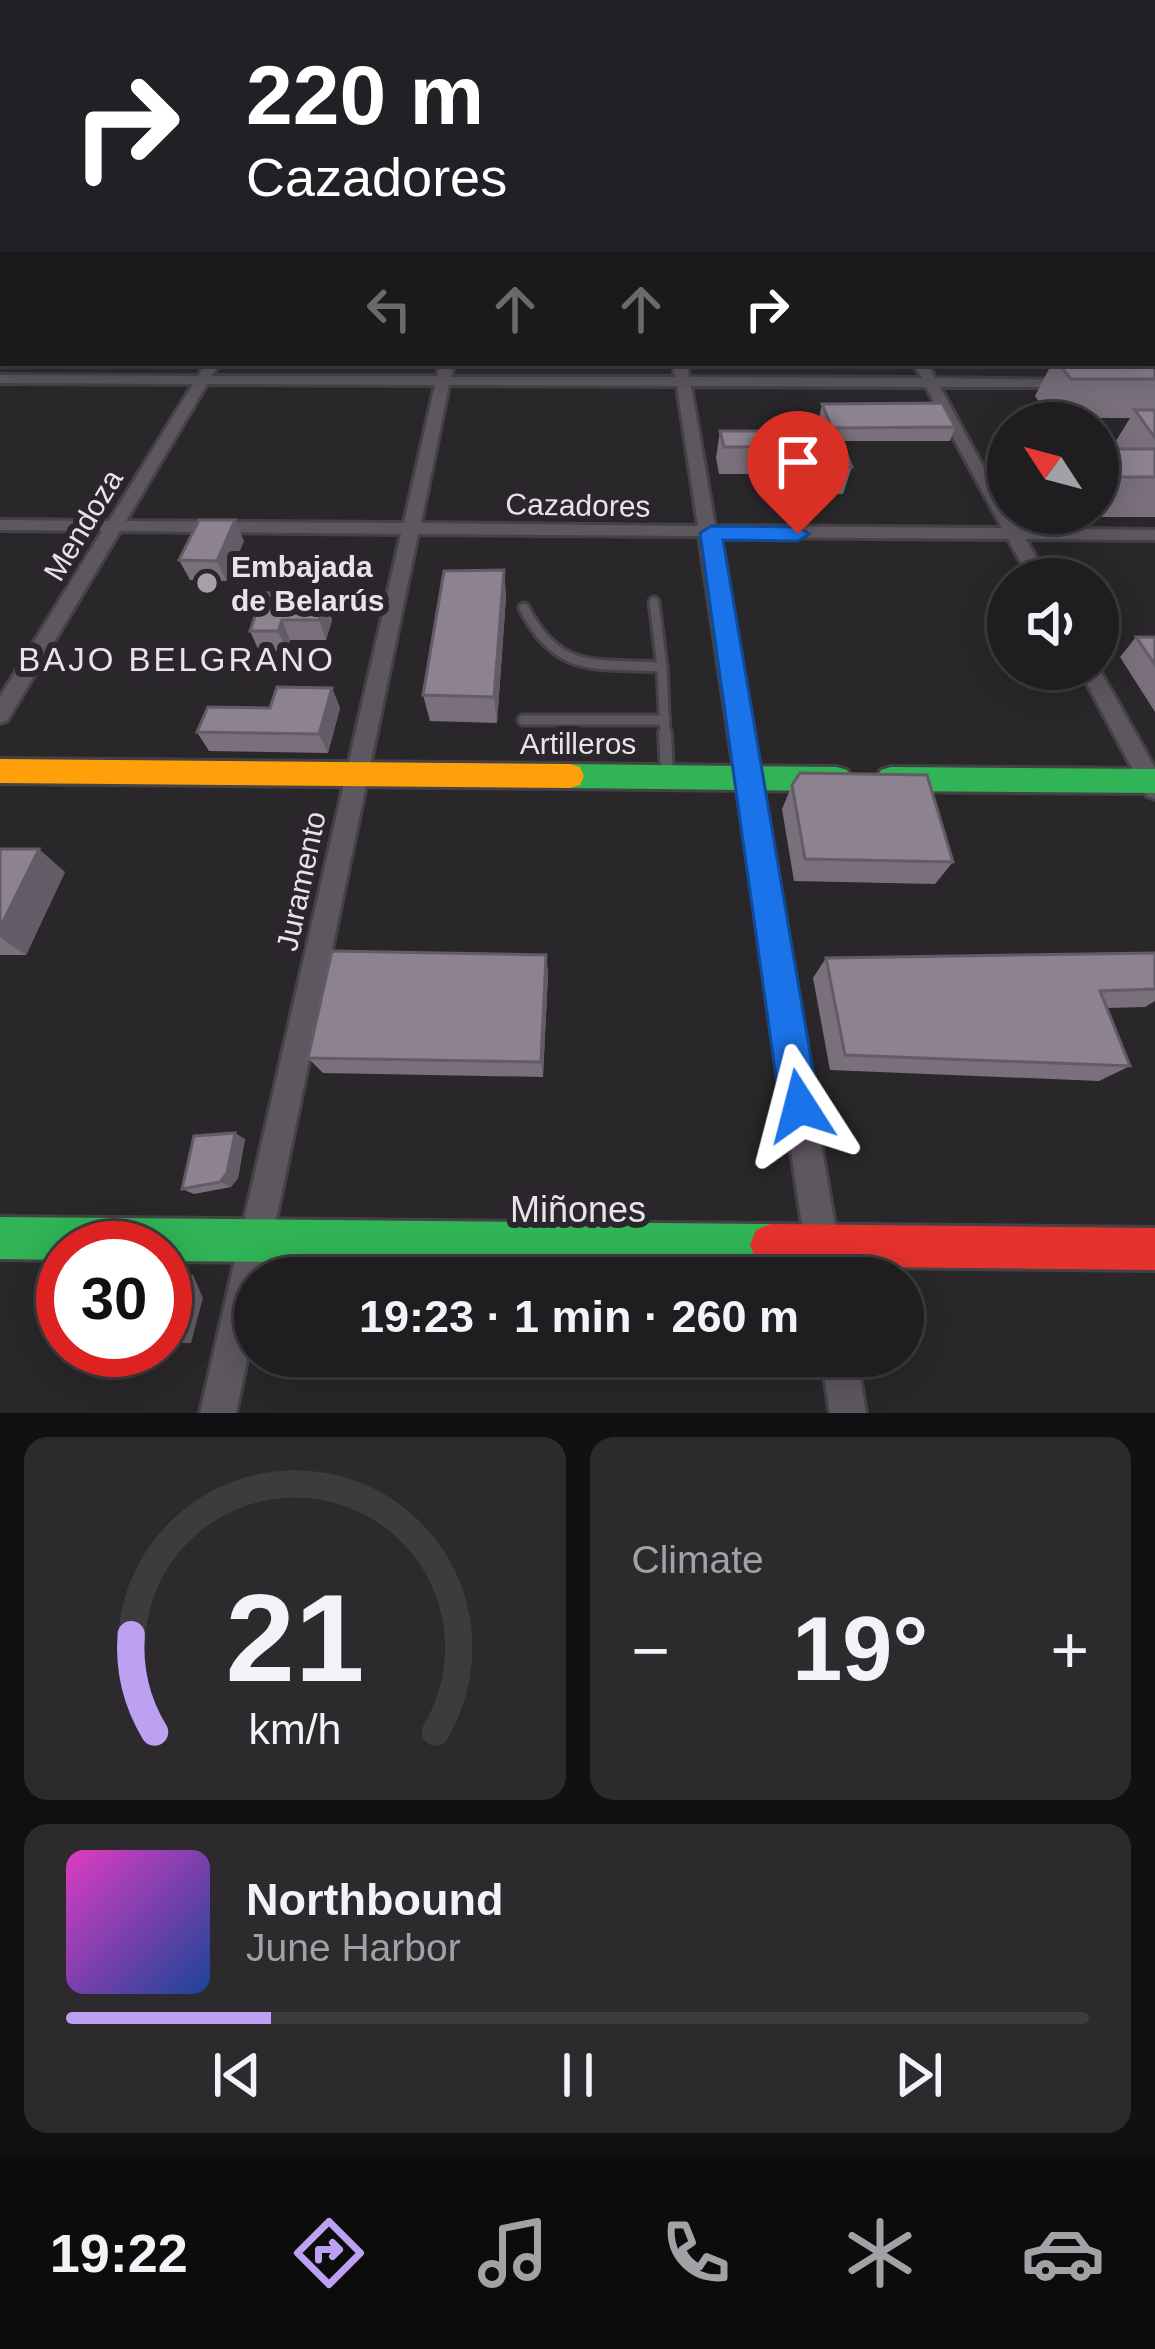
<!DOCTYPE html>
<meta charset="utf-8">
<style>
:root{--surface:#1f1d20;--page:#2c2a2d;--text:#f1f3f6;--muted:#a1a2a5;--line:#3c3b3e;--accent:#bca0f2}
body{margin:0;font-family:Arial,sans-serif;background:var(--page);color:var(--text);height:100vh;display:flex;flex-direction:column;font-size:45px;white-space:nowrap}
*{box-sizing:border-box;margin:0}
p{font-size:39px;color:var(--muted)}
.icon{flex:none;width:66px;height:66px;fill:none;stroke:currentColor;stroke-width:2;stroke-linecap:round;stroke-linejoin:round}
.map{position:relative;height:1413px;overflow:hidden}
.details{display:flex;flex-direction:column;gap:24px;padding:24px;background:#111012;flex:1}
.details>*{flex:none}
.hud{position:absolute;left:0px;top:0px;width:1155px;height:366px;box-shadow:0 6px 30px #0003,0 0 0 3px var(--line);background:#202124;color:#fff;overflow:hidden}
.needle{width:78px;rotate:306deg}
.tools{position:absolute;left:987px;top:402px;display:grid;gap:24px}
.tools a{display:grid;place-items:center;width:132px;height:132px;border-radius:50%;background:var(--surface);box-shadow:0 6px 30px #0003,0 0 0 3px var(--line);font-size:60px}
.speed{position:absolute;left:36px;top:1221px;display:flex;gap:24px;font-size:60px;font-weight:700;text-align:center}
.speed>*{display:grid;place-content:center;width:156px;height:156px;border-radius:50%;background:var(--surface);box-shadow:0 6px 30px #0003,0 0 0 3px var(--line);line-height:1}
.speed .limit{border:18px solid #d22;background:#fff;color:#111}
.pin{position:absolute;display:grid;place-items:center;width:102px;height:102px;color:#fff;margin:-123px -51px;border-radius:50% 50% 50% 0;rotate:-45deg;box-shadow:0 0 12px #0007}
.pin .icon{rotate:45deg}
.me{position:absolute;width:132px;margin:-66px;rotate:351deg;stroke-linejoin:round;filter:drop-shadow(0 0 9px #0008)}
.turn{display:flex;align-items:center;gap:42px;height:252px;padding:0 48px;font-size:54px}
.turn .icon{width:156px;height:156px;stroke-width:2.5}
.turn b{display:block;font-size:84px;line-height:102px}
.lanes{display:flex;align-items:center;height:114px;padding:0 48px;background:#0003;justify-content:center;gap:60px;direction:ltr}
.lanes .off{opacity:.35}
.big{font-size:90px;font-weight:700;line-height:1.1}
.details .tile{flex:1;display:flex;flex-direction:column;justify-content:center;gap:18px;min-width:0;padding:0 42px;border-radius:24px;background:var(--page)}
.details .dial{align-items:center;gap:0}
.dial svg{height:312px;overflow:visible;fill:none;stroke:var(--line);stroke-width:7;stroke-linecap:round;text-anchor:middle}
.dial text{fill:var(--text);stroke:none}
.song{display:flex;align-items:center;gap:36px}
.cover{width:144px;height:144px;border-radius:18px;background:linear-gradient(135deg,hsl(310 70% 55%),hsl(220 70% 35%))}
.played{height:12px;border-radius:6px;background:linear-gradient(90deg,var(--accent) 20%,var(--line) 20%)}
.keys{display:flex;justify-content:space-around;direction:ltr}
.heat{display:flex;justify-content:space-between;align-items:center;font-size:66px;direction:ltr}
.details .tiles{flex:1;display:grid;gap:24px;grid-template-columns:1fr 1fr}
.tile:last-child{grid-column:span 2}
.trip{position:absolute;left:234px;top:1257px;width:690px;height:120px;border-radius:60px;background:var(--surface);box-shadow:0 6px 30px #0003,0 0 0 3px var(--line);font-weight:700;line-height:120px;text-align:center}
.tab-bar{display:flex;height:192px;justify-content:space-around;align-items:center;background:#0c0c0d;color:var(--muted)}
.tab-bar .icon{width:84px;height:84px}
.tab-bar .active{color:var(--accent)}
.tab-bar b{font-size:54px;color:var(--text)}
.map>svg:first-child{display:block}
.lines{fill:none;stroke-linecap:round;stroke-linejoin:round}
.lane-far1-casing{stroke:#444244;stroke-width:15}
.lane-casing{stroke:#444244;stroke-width:18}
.street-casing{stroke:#444244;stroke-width:6}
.fast-casing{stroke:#444244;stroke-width:6}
.slow-casing{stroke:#444244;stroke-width:6}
.jam-casing{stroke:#444244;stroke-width:6}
.lane-far1{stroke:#5d575f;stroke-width:9}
.lane{stroke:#5d575f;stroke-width:12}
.street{fill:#5d575f;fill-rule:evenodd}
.fast{fill:#30b455;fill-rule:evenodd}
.slow{fill:#ff9f0a;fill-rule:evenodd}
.jam{fill:#e5322d;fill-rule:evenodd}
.wall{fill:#79707c}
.shaded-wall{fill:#635b65}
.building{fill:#8d8290;stroke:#635b65;stroke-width:3}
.route{fill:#1a73e8;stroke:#114b97;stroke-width:3}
.poi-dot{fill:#a4a2a6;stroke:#2a262b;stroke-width:4.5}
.labels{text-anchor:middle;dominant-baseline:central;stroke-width:12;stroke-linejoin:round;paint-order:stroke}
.street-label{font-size:30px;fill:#e7e4e8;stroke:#2a262b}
.poi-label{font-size:30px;font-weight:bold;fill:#e7e4e8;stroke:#2a262b;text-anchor:start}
.neighbourhood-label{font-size:33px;letter-spacing:3px;fill:#e7e4e8;stroke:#2a262b}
.near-street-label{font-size:36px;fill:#e7e4e8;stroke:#2a262b}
</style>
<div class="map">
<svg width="1155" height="1413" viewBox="0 0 1155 1413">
<rect width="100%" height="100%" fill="#29272a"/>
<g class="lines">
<defs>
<g id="lane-far1">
<path d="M 654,602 L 662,667"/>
<path d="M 524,608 C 558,675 596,663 662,667 L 665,736"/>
<path d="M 523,720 L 665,720"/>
</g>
<path id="lane" d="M 665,733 L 667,774"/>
<g id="street">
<rect x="0" y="201" width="3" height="6"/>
<rect x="0" y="276" width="3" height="6"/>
<path d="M 1152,288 L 1155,289 L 1155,297 L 1152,296 Z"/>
<path d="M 3,345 L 3,356 L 0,357 L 0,346 Z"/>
<path d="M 206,363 L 220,363 L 212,376 L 437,376 L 440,363 L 454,363 L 451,377 L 675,377 L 673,363 L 687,363 L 689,377 L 922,378 L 913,363 L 927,363 L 935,378 L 1075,380 L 1075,386 L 1070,387 L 940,387 L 1008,513 L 1020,528 L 1155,530 L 1155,540 L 1026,539 L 1048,579 L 1030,579 L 1008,539 L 717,537 L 844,1278 L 810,1278 L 699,536 L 418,534 L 264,1278 L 255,1278 L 255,1322 L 236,1413 L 200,1413 L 401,534 L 120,531 L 7,721 L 0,723 L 0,697 L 102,531 L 0,530 L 0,520 L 109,521 L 193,384 L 0,383 L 0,375 L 198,376 ZM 207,384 L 435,385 L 404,523 L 126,521 ZM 449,385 L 677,386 L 698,526 L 421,523 ZM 691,386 L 926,387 L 1002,528 L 715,526 Z"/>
<path d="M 1098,667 L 1155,768 L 1155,799 L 1147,796 L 1079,669 Z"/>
<path d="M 821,1356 L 857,1356 L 866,1413 L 830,1413 Z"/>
</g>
<g id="fast">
<path d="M 570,764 L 837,767 L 847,770 L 852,779 L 847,788 L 837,791 L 570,788 L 560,785 L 556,776 L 560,767 Z"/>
<path d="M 891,767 L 1155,769 L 1155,793 L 891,791 L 881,788 L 876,779 L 881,770 Z"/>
<path d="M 0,1217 L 771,1224 L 786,1230 L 792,1245 L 786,1260 L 771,1266 L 165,1261 L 165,1248 L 63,1248 L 63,1260 L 0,1259 Z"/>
</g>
<path id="slow" d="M 0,759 L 570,764 L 580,767 L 584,776 L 580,785 L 570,788 L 0,783 Z"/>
<g id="jam">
<path d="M 1152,214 L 1155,215 L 1155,224 L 1152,223 Z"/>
<path d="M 771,1224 L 1155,1228 L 1155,1270 L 771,1266 L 756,1260 L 750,1245 L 756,1230 Z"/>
</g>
</defs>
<use href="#lane-far1" class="lane-far1-casing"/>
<use href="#lane" class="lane-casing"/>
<use href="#street" class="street-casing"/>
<use href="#fast" class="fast-casing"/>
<use href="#slow" class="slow-casing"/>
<use href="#jam" class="jam-casing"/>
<use href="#lane-far1" class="lane-far1"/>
<use href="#lane" class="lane"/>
<use href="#street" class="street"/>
<use href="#fast" class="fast"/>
<use href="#slow" class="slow"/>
<use href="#jam" class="jam"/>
</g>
<g class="wall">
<path d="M 1155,358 L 1155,517 L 1052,517 L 1050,513 L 1098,513 L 1098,449 L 1111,449 L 1130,418 L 1073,418 L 1076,423 L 1022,423 L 1026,414 L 1048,415 L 1035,396 L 1052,363 L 1152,363 Z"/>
<path d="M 822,404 L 955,427 L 950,441 L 841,441 L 852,467 L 843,494 L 770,495 L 764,474 L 719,474 L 716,458 L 720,431 L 824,431 L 819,418 Z"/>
<path d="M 244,541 L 226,581 L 190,580 L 179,560 Z"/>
<path d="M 504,570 L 506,597 L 497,723 L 430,721 L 423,695 Z"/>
<path d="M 325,599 L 332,620 L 326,640 L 290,640 L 287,651 L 259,651 L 250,631 L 294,600 Z"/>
<path d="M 1136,637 L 1155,637 L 1155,712 L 1120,657 Z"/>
<path d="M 332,688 L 340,708 L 328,753 L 209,751 L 197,732 Z"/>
<path d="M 792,785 L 953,862 L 935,884 L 794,881 L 782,809 Z"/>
<path d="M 0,849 L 65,872 L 26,955 L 0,955 Z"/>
<path d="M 1155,953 L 1155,1001 L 1145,1007 L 1107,1008 L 1130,1066 L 1099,1081 L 830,1070 L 813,978 L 826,958 Z"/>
<path d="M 546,955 L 548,974 L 543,1077 L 323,1073 L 308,1058 Z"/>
<path d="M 245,1139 L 238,1178 L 231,1187 L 194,1194 L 182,1189 Z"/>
</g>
<g class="shaded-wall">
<path d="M 235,520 L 244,541 L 226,581 L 217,561 Z"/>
<path d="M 504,570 L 506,597 L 497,723 L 494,697 Z"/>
<path d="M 325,599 L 332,620 L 326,640 L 319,620 Z"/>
<path d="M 282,620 L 290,640 L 287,651 L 278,631 Z"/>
<path d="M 332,688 L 340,708 L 328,753 L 319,734 Z"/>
<path d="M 39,849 L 65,872 L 26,955 L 0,937 L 0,928 Z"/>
<path d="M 546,955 L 548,974 L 543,1077 L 541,1062 Z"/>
<path d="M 235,1133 L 245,1139 L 238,1178 L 231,1187 L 220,1182 Z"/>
<path d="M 180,1273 L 193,1275 L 203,1298 L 191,1343 L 178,1343 Z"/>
</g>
<g class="building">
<path d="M 1152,358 L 1155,358 L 1155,379 L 1071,379 L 1058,363 L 1152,363 Z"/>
<path d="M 942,403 L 955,427 L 832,428 L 822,404 Z"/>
<path d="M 1135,410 L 1155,410 L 1155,438 Z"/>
<path d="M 1026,414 L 1071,415 L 1076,423 L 1032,423 Z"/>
<path d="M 720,431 L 837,431 L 852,467 L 776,468 L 770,447 L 724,447 Z"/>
<rect x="1098" y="449" width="57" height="28"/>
<path d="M 199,520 L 235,520 L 217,561 L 179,560 Z"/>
<path d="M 504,570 L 494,697 L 423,695 L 444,571 Z"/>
<path d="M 292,592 L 290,600 L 325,599 L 319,620 L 282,620 L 278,631 L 250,631 L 263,593 Z"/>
<path d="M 1136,637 L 1155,637 L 1155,665 Z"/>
<path d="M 277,687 L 332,688 L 319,734 L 197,732 L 208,707 L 270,708 Z"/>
<path d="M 800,773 L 927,775 L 953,862 L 805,859 L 792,785 Z"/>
<path d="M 0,849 L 39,849 L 0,928 Z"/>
<path d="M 332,951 L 546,955 L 541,1062 L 308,1058 Z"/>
<path d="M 1155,953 L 1155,989 L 1100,991 L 1130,1066 L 845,1055 L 826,958 Z"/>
<path d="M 235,1133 L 227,1173 L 220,1182 L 182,1189 L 194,1136 Z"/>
<path d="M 165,1273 L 180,1273 L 190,1296 L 178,1343 L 165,1343 Z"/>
</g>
<linearGradient id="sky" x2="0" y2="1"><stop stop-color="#171517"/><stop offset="0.5" stop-color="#434755"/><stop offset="1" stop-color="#434755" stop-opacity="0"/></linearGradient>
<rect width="1155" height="396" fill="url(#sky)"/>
<path class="route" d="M 711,526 L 798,527 L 809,534 L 798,541 L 723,540 L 819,1106 L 813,1119 L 800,1125 L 786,1119 L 780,1106 L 700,533 Z"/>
<circle class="poi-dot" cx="207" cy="583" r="12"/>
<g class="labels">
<g class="street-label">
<text transform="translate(578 505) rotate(1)">Cazadores</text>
<text transform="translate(83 525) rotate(-59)">Mendoza</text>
<text x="578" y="743">Artilleros</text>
<text transform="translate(301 881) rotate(-78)">Juramento</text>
</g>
<g class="poi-label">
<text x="231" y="566">Embajada<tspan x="231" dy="34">de Belarús</tspan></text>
</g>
<g class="neighbourhood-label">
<text x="177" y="659">BAJO BELGRANO</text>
</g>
<g class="near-street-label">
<text x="578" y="1209">Miñones</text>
</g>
</g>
</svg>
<div class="tools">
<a><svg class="needle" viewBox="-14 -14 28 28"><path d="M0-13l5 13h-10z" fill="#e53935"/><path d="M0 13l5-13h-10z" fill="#a1a2a5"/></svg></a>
<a><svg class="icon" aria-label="sound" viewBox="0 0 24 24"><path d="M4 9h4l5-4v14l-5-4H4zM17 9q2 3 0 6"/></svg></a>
</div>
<div class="speed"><div class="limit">30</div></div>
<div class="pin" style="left:798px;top:534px;background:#d93025"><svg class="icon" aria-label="arrive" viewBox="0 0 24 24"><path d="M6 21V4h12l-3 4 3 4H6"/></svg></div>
<svg class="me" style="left:800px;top:1106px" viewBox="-20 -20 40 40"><path d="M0-17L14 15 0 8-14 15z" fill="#1a73e8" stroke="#fff" stroke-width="4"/></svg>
<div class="trip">19:23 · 1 min · 260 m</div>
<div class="hud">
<div class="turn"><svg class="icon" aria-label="right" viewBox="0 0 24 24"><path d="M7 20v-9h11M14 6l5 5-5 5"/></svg><div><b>220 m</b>Cazadores</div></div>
<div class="lanes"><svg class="icon off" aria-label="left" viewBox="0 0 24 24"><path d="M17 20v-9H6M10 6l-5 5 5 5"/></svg><svg class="icon off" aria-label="ahead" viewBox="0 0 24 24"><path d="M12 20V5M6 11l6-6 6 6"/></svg><svg class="icon off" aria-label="ahead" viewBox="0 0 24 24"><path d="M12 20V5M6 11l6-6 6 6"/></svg><svg class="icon" aria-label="right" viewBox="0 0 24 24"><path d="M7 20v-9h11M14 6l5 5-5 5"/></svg></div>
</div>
</div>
<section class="details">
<div class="tiles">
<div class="tile dial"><svg viewBox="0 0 100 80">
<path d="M14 69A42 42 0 1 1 86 69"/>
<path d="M14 69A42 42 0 0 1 8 44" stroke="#bca0f2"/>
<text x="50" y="56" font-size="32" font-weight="700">21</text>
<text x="50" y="72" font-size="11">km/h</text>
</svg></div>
<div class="tile"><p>Climate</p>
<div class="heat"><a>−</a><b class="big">19°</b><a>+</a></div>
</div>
<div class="tile">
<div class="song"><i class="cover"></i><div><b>Northbound</b><p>June Harbor</p></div></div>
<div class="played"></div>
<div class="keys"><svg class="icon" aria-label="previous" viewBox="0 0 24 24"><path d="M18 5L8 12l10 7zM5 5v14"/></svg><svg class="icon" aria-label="pause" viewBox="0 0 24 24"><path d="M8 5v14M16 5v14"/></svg><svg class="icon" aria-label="next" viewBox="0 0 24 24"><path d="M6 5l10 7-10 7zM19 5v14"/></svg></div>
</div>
</div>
</section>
<nav class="tab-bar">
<b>19:22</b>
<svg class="icon active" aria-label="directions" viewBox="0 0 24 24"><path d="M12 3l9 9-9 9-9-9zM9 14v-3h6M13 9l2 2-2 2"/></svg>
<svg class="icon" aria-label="music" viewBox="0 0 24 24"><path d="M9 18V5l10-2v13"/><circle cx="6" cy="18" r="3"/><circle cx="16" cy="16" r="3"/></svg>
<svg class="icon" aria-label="phone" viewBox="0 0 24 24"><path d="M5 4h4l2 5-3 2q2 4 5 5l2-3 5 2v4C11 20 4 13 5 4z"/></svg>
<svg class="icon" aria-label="climate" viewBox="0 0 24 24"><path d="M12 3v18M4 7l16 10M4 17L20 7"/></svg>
<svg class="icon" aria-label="car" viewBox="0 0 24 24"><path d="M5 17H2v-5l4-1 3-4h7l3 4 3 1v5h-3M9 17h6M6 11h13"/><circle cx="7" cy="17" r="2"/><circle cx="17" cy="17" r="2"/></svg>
</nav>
